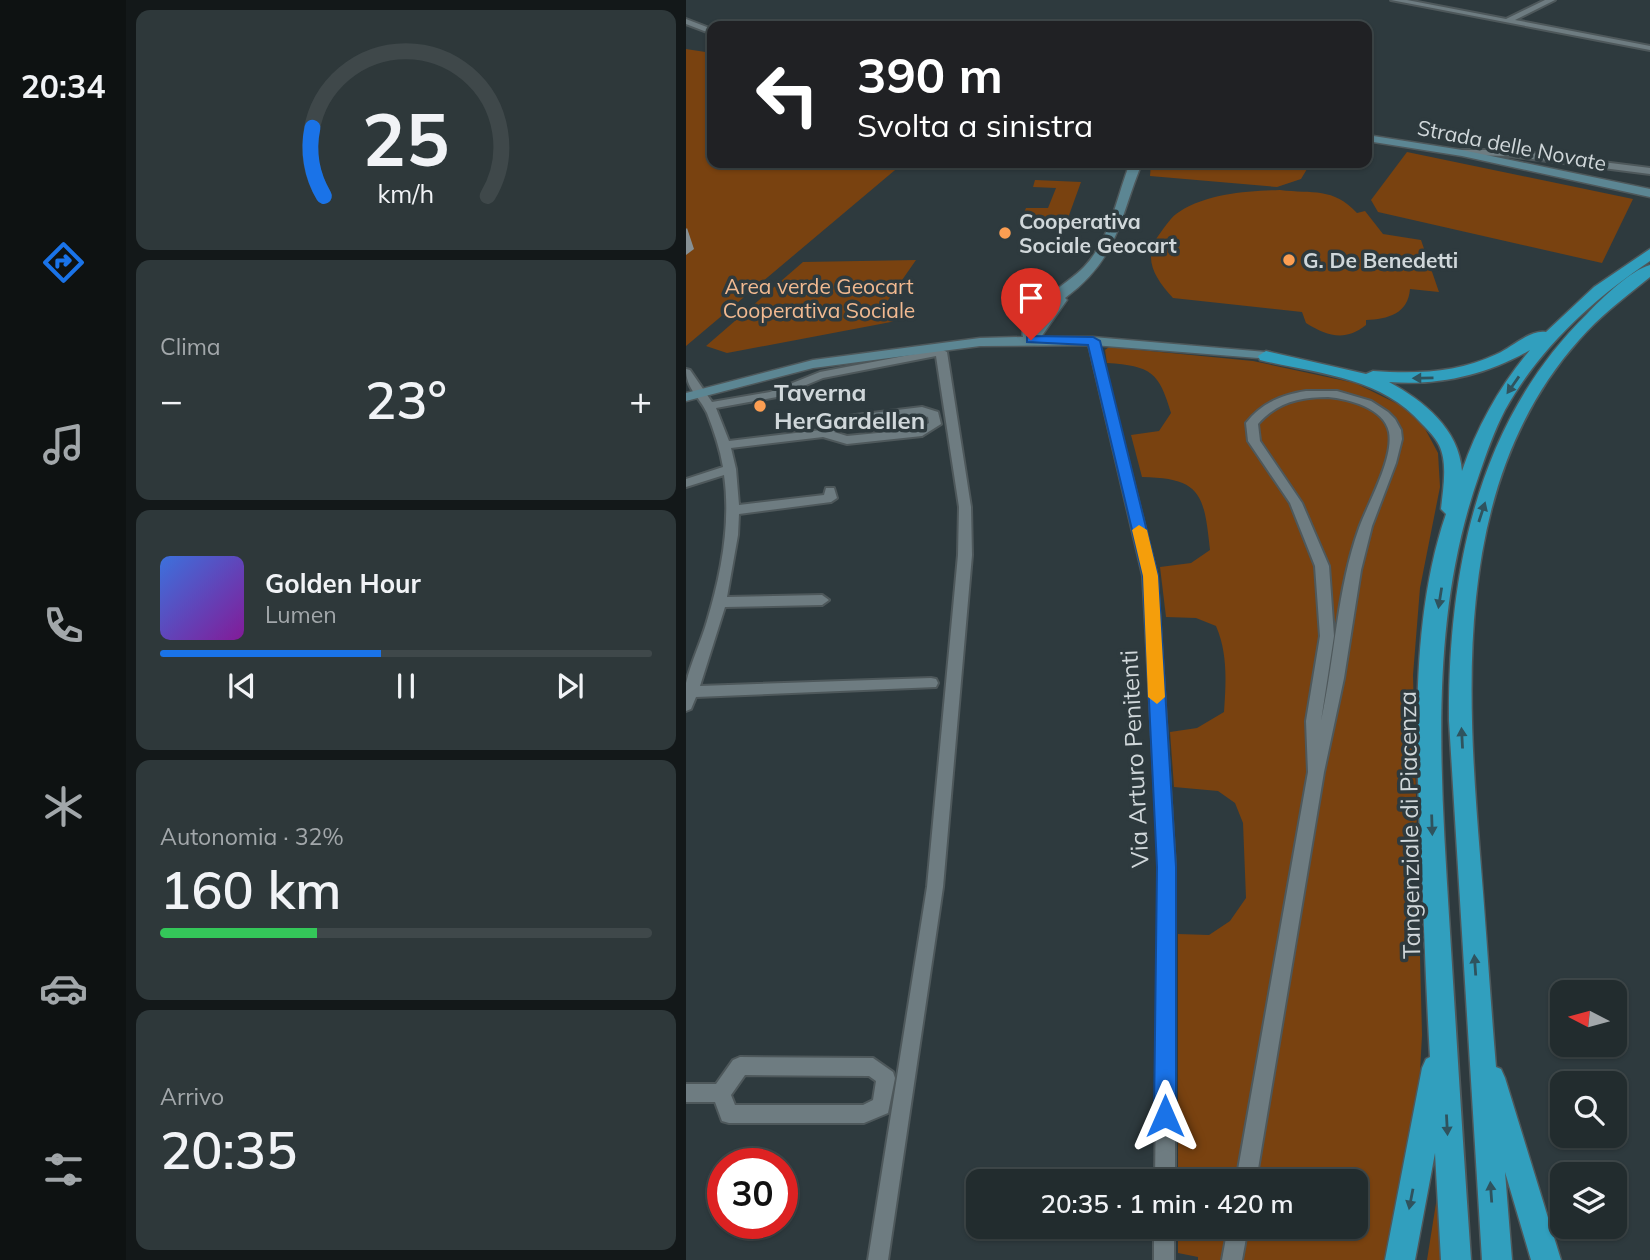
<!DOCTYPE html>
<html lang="it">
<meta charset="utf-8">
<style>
:root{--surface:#222c2e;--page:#2e383a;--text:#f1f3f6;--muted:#a2a7aa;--line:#3f484a;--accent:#1a73e8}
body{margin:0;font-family:Mulish,sans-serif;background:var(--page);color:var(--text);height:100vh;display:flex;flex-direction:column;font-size:26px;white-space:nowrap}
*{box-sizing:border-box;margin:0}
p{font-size:23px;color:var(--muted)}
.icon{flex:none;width:38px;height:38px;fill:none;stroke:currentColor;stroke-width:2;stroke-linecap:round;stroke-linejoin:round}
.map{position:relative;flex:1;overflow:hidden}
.sheet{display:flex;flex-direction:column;gap:10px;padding:10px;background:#131819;width:560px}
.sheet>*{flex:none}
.hud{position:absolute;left:21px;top:21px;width:665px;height:147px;border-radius:14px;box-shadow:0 2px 5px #0004,0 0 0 2px var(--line);background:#202124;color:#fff;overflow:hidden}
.needle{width:46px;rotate:276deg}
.fabs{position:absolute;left:864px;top:980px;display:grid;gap:14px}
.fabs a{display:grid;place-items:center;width:77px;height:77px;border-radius:14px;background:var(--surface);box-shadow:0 2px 5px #0004,0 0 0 2px var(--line);font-size:35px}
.speed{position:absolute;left:21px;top:1148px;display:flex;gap:14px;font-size:35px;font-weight:700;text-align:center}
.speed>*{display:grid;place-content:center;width:91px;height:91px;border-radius:50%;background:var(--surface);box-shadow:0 2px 5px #0004,0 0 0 2px var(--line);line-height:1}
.speed .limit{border:10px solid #d22;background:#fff;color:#111}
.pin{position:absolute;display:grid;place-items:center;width:60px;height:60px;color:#fff;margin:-72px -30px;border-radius:50% 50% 50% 0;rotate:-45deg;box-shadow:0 0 7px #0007}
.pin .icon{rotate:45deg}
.me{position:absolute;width:77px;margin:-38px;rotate:0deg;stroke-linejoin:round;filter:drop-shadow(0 0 5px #0008)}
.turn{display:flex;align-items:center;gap:24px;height:147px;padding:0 35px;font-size:32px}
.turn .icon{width:91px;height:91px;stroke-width:2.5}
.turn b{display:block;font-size:49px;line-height:60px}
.big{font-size:52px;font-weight:600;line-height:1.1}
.sheet .tile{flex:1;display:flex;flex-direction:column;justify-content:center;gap:10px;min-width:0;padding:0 24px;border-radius:14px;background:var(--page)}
.sheet .dial{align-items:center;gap:0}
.dial svg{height:182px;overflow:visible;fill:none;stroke:var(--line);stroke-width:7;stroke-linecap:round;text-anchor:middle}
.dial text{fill:var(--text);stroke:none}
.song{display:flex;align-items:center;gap:21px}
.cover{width:84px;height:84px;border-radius:10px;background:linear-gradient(135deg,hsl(220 70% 55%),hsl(290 70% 35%))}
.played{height:7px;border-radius:4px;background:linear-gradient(90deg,var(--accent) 45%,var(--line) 45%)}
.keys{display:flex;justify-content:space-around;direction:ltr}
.heat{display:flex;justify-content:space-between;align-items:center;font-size:38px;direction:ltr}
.charge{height:10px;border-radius:5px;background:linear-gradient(90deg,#34c759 32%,var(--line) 0)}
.trip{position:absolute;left:280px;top:1169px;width:402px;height:70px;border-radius:14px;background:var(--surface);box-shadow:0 2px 5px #0004,0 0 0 2px var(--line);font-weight:600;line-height:70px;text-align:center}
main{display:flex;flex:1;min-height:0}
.dock{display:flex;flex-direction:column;width:126px;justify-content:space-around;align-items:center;background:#0e1212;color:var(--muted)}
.dock .icon{width:49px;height:49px}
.dock .on{color:var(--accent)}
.dock b{font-size:32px;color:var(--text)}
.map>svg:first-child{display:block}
.green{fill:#794210}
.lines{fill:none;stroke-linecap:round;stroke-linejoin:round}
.street-casing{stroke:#4e585b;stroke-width:4}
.secondary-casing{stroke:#4e585b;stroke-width:3}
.highway-casing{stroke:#4e585b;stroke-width:3}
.street{fill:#6e7c81;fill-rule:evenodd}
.secondary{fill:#5c8693;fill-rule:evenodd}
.highway{fill:#319fbe;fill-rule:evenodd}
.shaded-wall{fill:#869094}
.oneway{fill:#2f535e}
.route{fill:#1a73e8;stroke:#114b97;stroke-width:2}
.slow{fill:#f59e0b}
.poi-dot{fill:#fc9e52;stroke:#2e3a3e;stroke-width:2.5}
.labels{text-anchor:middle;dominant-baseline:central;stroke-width:7;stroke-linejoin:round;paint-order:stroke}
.far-street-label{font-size:21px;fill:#d0d7da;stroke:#2e3a3e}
.far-poi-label{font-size:21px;font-weight:bold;fill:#d0d7da;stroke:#2e3a3e;text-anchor:start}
.far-park-label{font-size:21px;fill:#f2ba91;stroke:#2e3a3e}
.poi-label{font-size:24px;font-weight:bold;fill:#d0d7da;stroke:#2e3a3e;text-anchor:start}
.street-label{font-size:24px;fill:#d0d7da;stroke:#2e3a3e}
</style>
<main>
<nav class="dock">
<b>20:34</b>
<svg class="icon on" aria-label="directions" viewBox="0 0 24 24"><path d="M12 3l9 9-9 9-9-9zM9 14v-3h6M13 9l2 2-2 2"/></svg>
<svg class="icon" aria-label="music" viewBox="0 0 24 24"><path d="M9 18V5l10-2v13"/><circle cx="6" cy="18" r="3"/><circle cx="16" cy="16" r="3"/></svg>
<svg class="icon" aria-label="phone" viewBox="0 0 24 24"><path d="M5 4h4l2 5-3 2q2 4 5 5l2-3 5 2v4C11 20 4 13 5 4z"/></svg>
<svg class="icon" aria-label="climate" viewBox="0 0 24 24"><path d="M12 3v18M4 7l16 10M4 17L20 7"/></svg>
<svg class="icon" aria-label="car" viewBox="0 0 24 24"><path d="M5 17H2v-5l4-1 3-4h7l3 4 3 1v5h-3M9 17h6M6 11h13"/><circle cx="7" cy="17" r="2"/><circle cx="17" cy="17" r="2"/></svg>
<svg class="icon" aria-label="filters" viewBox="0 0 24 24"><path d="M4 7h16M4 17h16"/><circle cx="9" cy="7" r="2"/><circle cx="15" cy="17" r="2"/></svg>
</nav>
<section class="sheet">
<div class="tile dial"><svg viewBox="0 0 100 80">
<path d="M14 69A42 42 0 1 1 86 69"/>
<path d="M14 69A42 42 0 0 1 9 39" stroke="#1a73e8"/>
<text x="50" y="56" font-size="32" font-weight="700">25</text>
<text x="50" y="72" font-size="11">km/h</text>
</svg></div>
<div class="tile"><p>Clima</p>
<div class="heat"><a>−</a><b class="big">23°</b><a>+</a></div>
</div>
<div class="tile">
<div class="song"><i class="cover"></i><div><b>Golden Hour</b><p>Lumen</p></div></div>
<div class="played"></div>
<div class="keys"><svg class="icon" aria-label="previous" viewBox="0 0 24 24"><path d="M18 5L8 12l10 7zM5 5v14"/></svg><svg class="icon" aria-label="pause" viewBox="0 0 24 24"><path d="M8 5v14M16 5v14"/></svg><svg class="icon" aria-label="next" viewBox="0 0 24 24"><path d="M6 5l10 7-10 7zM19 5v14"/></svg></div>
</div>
<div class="tile"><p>Autonomia · 32%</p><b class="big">160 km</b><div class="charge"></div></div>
<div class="tile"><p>Arrivo</p><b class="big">20:35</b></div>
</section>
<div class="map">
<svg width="964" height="1260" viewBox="0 0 964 1260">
<rect width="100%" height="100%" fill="#2e3a3e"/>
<g class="green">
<path d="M 0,49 L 26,53 L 26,163 L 215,165 L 0,346 Z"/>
<path d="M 721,152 L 947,199 L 916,263 L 692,212 L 685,200 Z"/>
<path d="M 465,163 L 613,163 L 621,169 L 615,179 L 591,187 L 464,176 Z"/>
<path d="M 349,180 L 395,182 L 382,218 L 336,217 L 340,208 L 362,208 L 370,188 L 347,187 Z"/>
<path d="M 594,190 C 627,194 647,187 671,213 L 679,211 L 697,234 L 735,240 L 753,292 L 724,289 C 722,314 702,319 680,320 L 680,325 C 659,342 641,336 620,323 L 616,312 L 487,298 C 468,277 455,257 475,232 C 480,225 486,216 493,212 C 522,193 562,191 594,190 Z"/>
<path d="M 230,260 L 198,306 L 220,316 L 205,322 L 41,353 L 20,346 L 117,262 Z"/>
<path d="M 423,347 L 567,361 L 669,383 L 714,405 L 737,425 L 752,453 L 754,487 L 734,588 L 727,675 L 736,1035 L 728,1183 L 700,1260 L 512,1260 L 512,1257 L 492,1253 L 492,1227 L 670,1227 L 670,1181 L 492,1181 L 492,934 L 523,935 L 544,921 L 560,898 L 557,823 L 549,803 L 532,791 L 488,787 L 484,732 L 511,728 L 538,712 C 540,682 542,654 530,626 L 510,618 L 480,617 L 474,567 L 505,563 L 524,550 C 518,495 516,478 456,477 L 445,435 L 473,431 L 485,413 C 473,372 465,366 421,363 L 419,350 Z"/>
<path d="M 754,1178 L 758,1260 L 741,1260 Z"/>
</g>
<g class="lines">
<defs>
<g id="street">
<path d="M 705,0 L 721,0 L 820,19 L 859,0 L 869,0 L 829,20 L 964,46 L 964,50 Z"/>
<path d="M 0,19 L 26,29 L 26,34 L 0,24 Z"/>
<path d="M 776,150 L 823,150 L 964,168 L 964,174 L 823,156 L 773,155 L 771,153 Z"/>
<path d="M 407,338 L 412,341 L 471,576 L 489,867 L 489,1181 L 469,1181 L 473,867 L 457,576 L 402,341 Z"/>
<path d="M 255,349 L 261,352 L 285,507 L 286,555 L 257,887 L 202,1260 L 182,1260 L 241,887 L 272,555 L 273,507 L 250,356 L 137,378 L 91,397 L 30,408 L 43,441 L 135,430 L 161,416 L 236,407 L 252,412 L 255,424 L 236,436 L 161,444 L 137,437 L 45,448 L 50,469 L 53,505 L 138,495 L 140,488 L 148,488 L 151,498 L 145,502 L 53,514 L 52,535 L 41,597 L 136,595 L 143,600 L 136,605 L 39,607 L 14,686 L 245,678 L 250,679 L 252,683 L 250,687 L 10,697 L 5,709 L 0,711 C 0,702 0,692 0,683 C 5,662 15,642 21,621 C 35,574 45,524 38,475 L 0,487 L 0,479 L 37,467 C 34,449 28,431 21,413 C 13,396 0,389 0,369 L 4,370 L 26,402 L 84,392 L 134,372 ZM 235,415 L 242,417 L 243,423 L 233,429 L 161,436 L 148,432 L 164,423 Z"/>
<path d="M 620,391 L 651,391 L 685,401 L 702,412 L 709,419 L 715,430 L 716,439 L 710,463 L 686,526 L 675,570 L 658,678 L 638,772 L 570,1181 L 550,1181 L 622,772 L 620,721 L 634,636 L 629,566 L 604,503 L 562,441 L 560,423 C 576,403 595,395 620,391 ZM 642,397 C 663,399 698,408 703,432 C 708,458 682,503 673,528 C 651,589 649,657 635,721 L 648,636 L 643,566 L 616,503 L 574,441 L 572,424 C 591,402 614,397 642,397 Z"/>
<path d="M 54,1057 L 187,1058 L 207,1072 L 209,1078 L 202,1113 L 178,1123 L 43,1123 L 36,1121 L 29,1102 L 0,1102 L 0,1084 L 30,1084 L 47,1060 ZM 59,1075 L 183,1076 L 190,1081 L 187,1100 L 177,1105 L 49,1105 L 45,1095 Z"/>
<rect x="468" y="1227" width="20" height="33"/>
<path d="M 542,1227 L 562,1227 L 556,1260 L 536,1260 Z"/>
</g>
<g id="secondary">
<path d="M 681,135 L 776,150 L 964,189 L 964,197 L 776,156 L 681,141 Z"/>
<path d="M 444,163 L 456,163 C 433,219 433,258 379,298 L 381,300 L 355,337 L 407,337 L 580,352 L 587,356 L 585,359 L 407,345 L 294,346 L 127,368 L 0,401 L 0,393 L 127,360 L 294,338 L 337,337 C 330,312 381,285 398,267 C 425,238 430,198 444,163 ZM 360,312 L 352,326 L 350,327 Z"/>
</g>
<g id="highway">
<path d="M 964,249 L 964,261 C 906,300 853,349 819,410 C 808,431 801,452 793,475 C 743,617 754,768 763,916 C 770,1031 777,1146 785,1260 L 755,1260 L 749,1153 L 729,1260 L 699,1260 L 736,1068 L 740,1059 L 744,1057 C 740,990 738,923 735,856 C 730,746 724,619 760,514 L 755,509 C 757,489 762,463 753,445 C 749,437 742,430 736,424 C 694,376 631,374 574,360 L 572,356 L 580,351 L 680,374 L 687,371 C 730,374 771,373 811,354 C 825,348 844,329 860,332 L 908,287 ZM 844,350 C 813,387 791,427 776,471 C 773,429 738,401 703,382 C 752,386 801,375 844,350 Z"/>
<path d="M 964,265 L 964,277 C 939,297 914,316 893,340 C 768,480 780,682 794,855 C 800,926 804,996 810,1067 L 815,1069 L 819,1078 L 875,1260 L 845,1260 L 819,1172 L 826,1260 L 796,1260 L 763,721 C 762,572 791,422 901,314 C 915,299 945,270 964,265 Z"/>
</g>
</defs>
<use href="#street" class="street-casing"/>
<use href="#secondary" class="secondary-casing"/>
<use href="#highway" class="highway-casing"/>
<use href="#street" class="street"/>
<use href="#secondary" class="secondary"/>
<use href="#highway" class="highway"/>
</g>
<path class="shaded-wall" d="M 1,228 L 8,249 L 0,255 L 0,229 Z"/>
<defs><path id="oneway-solid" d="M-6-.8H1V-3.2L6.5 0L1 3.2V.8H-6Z" transform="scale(1.75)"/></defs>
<g class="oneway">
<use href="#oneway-solid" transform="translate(737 378) rotate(179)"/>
<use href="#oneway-solid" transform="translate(827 385) rotate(125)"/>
<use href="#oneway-solid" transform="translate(796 512) rotate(-72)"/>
<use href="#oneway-solid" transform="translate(754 598) rotate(99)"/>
<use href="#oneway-solid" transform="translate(776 738) rotate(-93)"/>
<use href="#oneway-solid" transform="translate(746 825) rotate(88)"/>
<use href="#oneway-solid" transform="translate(789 965) rotate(-94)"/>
<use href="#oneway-solid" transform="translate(761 1125) rotate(87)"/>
<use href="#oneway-solid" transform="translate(805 1192) rotate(-94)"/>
<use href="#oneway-solid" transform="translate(725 1199) rotate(101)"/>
</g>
<path class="route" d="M 345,336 L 407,337 L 414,341 L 472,576 L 490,867 L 490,1116 L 487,1123 L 479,1126 L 471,1123 L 468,1116 L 471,867 L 457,576 L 402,345 L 341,342 L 341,337 Z"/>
<path class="slow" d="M 453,525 L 461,530 L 472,576 L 479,697 L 471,704 L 462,697 L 457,576 L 446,530 Z"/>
<g class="poi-dot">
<circle cx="319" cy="233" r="7"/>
<circle cx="603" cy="260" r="7"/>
<circle cx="74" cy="406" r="7"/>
</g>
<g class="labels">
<g class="far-street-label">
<text transform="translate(826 145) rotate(11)">Strada delle Novate</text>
</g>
<g class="far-poi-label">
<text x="333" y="221">Cooperativa<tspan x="333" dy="24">Sociale Geocart</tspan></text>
<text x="617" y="260">G. De Benedetti</text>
</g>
<g class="far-park-label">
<text x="133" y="286">Area verde Geocart<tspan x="133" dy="24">Cooperativa Sociale</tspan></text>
</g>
<g class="poi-label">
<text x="88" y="392">Taverna<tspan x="88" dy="28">HerGardellen</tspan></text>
</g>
<g class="street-label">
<text transform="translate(448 759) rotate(-93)">Via Arturo Penitenti</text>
<text transform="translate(723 825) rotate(-91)">Tangenziale di Piacenza</text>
</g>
</g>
</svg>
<div class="fabs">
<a><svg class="needle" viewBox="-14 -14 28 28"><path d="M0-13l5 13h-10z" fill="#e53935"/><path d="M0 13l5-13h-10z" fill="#a2a7aa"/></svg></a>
<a><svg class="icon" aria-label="search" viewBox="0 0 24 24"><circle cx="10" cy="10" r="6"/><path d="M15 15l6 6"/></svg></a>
<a><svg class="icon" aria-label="layers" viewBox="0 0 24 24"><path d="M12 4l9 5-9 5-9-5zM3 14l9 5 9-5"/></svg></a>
</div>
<div class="speed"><div class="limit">30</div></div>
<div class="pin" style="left:345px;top:340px;background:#d93025"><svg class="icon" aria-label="arrive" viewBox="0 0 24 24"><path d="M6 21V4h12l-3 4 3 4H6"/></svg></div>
<svg class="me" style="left:479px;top:1116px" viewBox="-20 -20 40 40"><path d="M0-17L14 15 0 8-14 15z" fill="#1a73e8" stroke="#fff" stroke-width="4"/></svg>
<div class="trip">20:35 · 1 min · 420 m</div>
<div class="hud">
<div class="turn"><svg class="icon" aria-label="left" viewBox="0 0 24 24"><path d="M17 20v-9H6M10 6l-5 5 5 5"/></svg><div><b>390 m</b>Svolta a sinistra</div></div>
</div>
</div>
</main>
